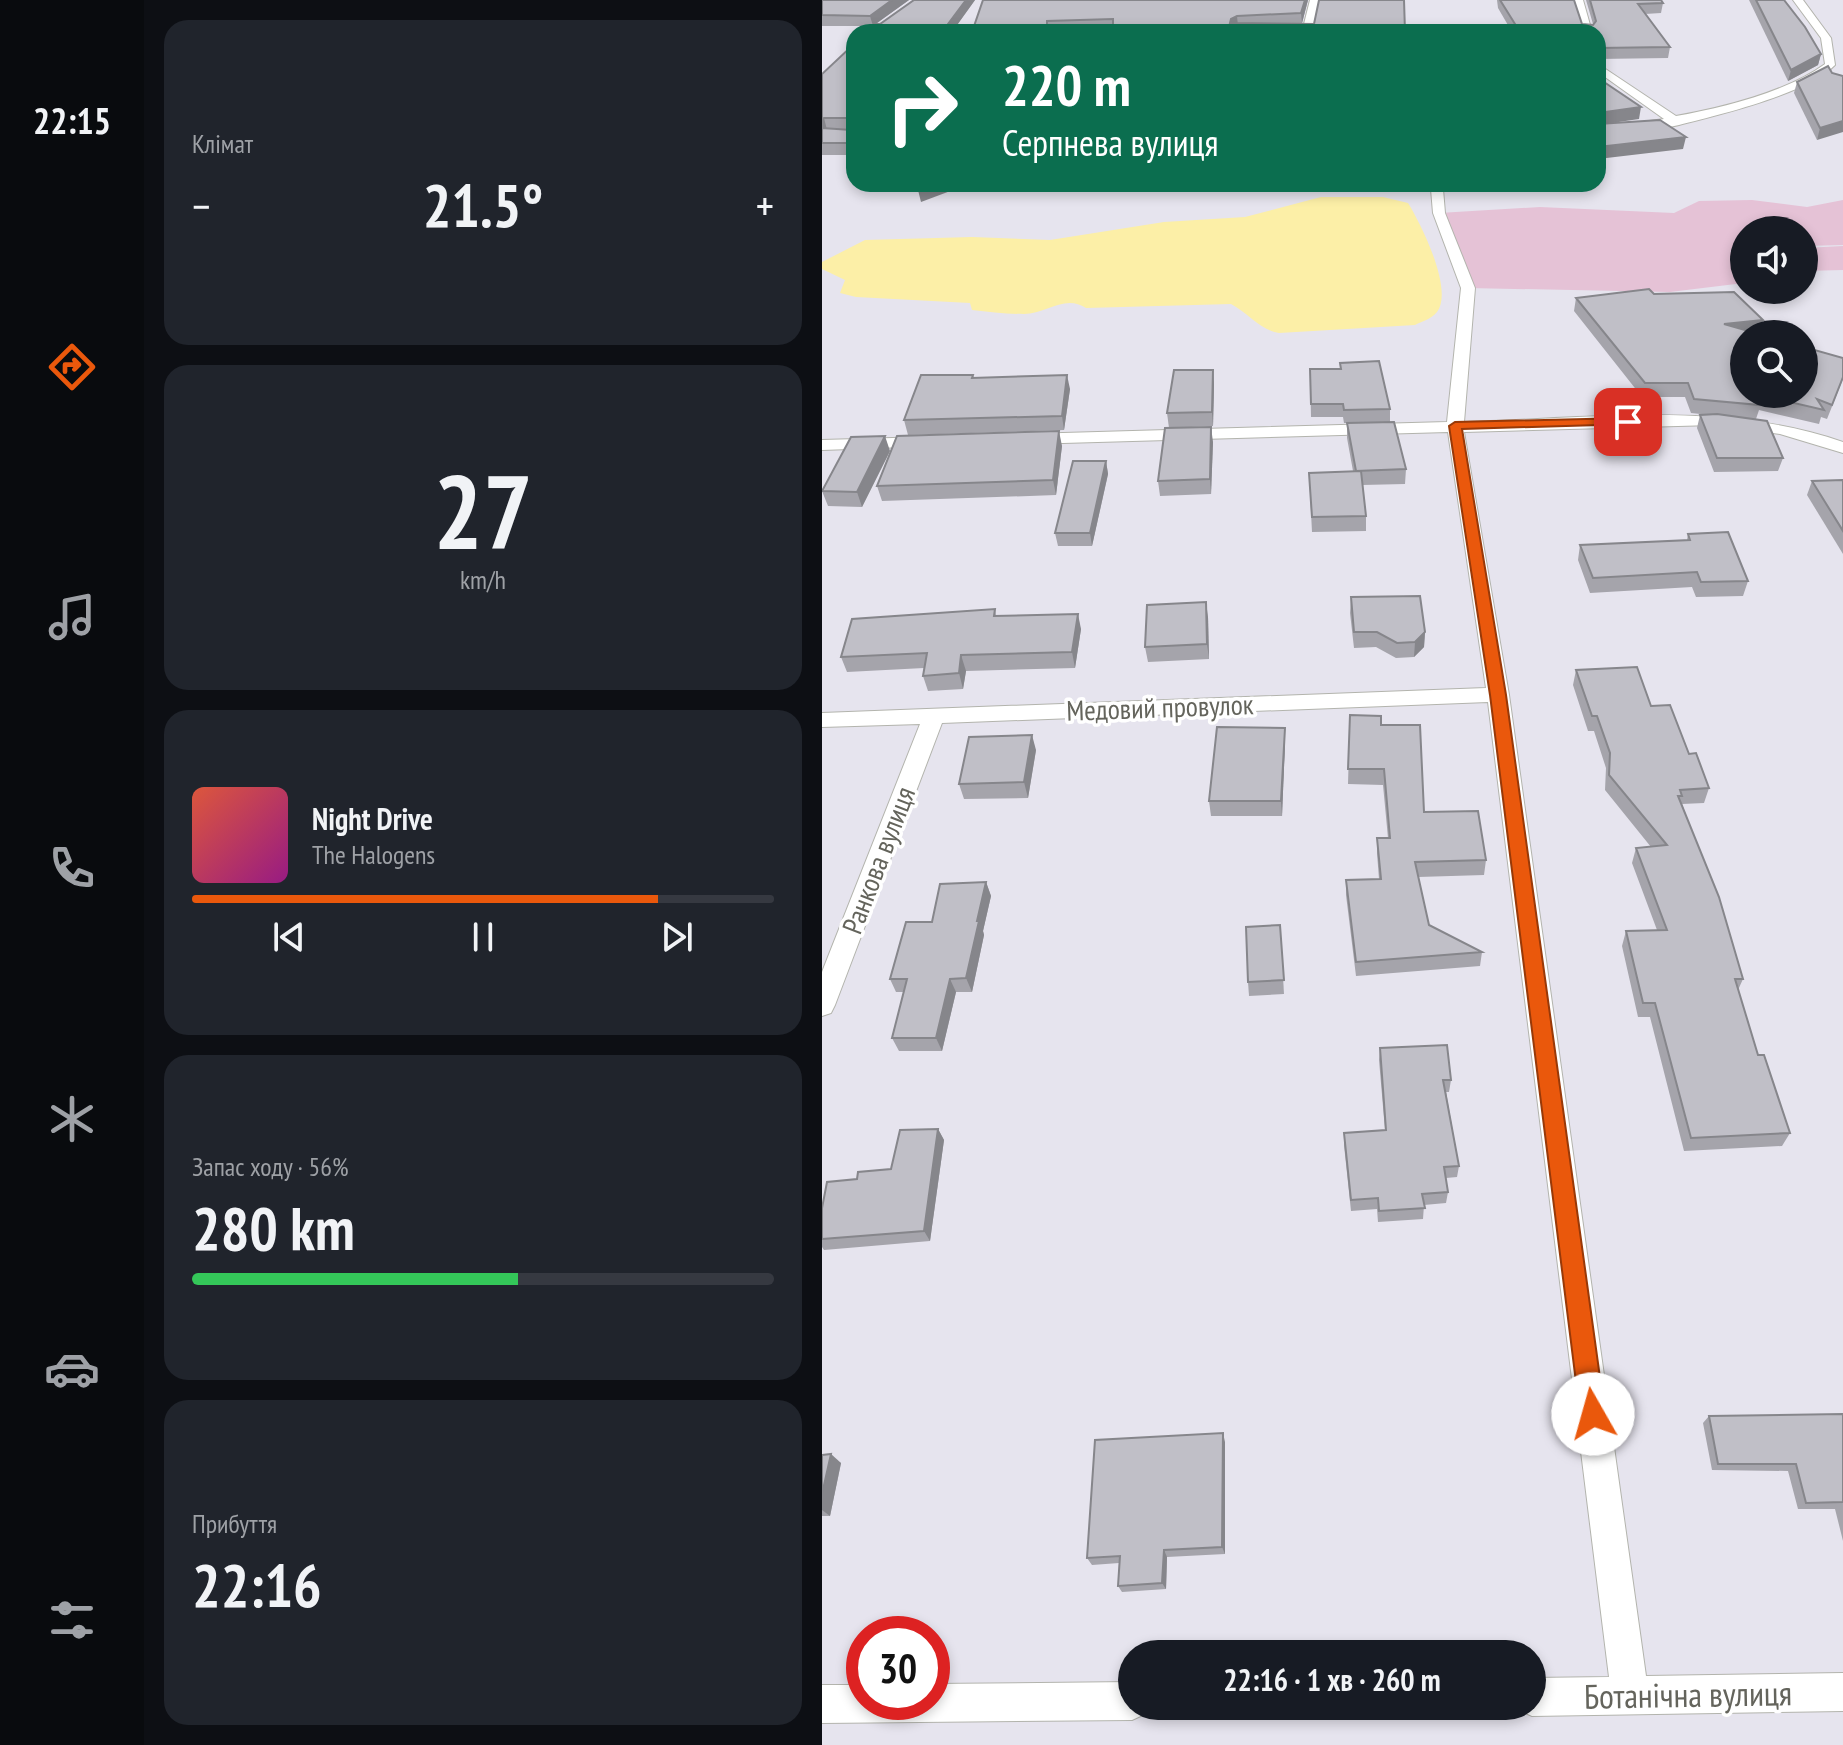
<!DOCTYPE html>
<html lang="uk">
<meta charset="utf-8">
<style>
:root{--surface:#171b24;--page:#20242c;--text:#f1f3f6;--muted:#9ea1a6;--line:#363941;--accent:#ea580c}
body{margin:0;font-family:"PT Sans Narrow",sans-serif;background:var(--page);color:var(--text);height:100vh;display:flex;flex-direction:column;font-size:30px;white-space:nowrap}
*{box-sizing:border-box;margin:0}
p{font-size:26px;color:var(--muted)}
.icon{flex:none;width:44px;height:44px;fill:none;stroke:currentColor;stroke-width:2;stroke-linecap:round;stroke-linejoin:round}
.map{position:relative;flex:1;overflow:hidden}
.details{display:flex;flex-direction:column;gap:20px;padding:20px;background:#0d0f14;width:678px}
.details>*{flex:none}
.top-card{position:absolute;left:24px;top:24px;width:760px;height:168px;border-radius:24px;box-shadow:0 4px 12px #0003;background:#0b6e4f;color:#fff;overflow:hidden}
.tools{position:absolute;left:908px;top:216px;display:grid;gap:16px}
.tools a{display:grid;place-items:center;width:88px;height:88px;border-radius:50%;background:var(--surface);box-shadow:0 4px 12px #0003;font-size:40px}
.speed{position:absolute;left:24px;top:1616px;display:flex;gap:16px;font-size:40px;font-weight:700;text-align:center}
.speed>*{display:grid;place-content:center;width:104px;height:104px;border-radius:50%;background:var(--surface);box-shadow:0 4px 12px #0003;line-height:1}
.speed .limit{border:12px solid #d22;background:#fff;color:#111}
.pin{position:absolute;display:grid;place-items:center;width:68px;height:68px;color:#fff;margin:-34px;border-radius:16px;box-shadow:0 4px 12px #0006}
.me{position:absolute;width:88px;margin:-44px;rotate:353deg;stroke-linejoin:round;filter:drop-shadow(0 0 6px #0008)}
.turn{display:flex;align-items:center;gap:28px;height:168px;padding:0 24px;font-size:36px}
.turn .icon{width:104px;height:104px;stroke-width:2.5}
.turn b{display:block;font-size:56px;line-height:68px}
.big{font-size:60px;font-weight:800;line-height:1.1}
.details .widget{flex:1;display:flex;flex-direction:column;justify-content:center;gap:12px;min-width:0;padding:0 28px;border-radius:24px;background:var(--page)}
.details .dial{align-items:center;gap:0}
.dial b{font-size:104px;line-height:1}
.song{display:flex;align-items:center;gap:24px}
.cover{width:96px;height:96px;border-radius:12px;background:linear-gradient(135deg,hsl(10 70% 55%),hsl(310 70% 35%))}
.played{height:8px;border-radius:4px;background:linear-gradient(90deg,var(--accent) 80%,var(--line) 80%)}
.keys{display:flex;justify-content:space-around;direction:ltr}
.heat{display:flex;justify-content:space-between;align-items:center;font-size:44px;direction:ltr}
.charge{height:12px;border-radius:6px;background:linear-gradient(90deg,#34c759 56%,var(--line) 0)}
.trip{position:absolute;left:296px;top:1640px;width:428px;height:80px;border-radius:40px;background:var(--surface);box-shadow:0 4px 12px #0003;font-weight:800;line-height:80px;text-align:center}
main{display:flex;flex:1;min-height:0}
.tab-bar{display:flex;flex-direction:column;width:144px;justify-content:space-around;align-items:center;background:#090b0e;color:var(--muted)}
.tab-bar .icon{width:56px;height:56px}
.tab-bar .on{color:var(--accent)}
.tab-bar b{font-size:36px;color:var(--text)}
.map>svg:first-child{display:block}
.green{fill:#e5c2d6}
.water{fill:#fcefa7}
.lines{fill:none;stroke-linecap:round;stroke-linejoin:round}
.minor-casing{stroke:#b3b4ad;stroke-width:2}
.minor{fill:#fff;fill-rule:evenodd}
.wall{fill:#a5a4ab}
.shaded-wall{fill:#86868b}
.building{fill:#c0bfc7;stroke:#86868b;stroke-width:2}
.route{fill:#ea580c;stroke:#983908;stroke-width:2}
.labels{text-anchor:middle;dominant-baseline:central;stroke-width:7;stroke-linejoin:round;paint-order:stroke}
.street-label{font-size:28px;fill:#64645c;stroke:#fff}
.near-street-label{font-size:34px;fill:#64645c;stroke:#fff}
</style>
<main>
<nav class="tab-bar">
<b>22:15</b>
<svg class="icon on" aria-label="directions" viewBox="0 0 24 24"><path d="M12 3l9 9-9 9-9-9zM9 14v-3h6M13 9l2 2-2 2"/></svg>
<svg class="icon" aria-label="music" viewBox="0 0 24 24"><path d="M9 18V5l10-2v13"/><circle cx="6" cy="18" r="3"/><circle cx="16" cy="16" r="3"/></svg>
<svg class="icon" aria-label="phone" viewBox="0 0 24 24"><path d="M5 4h4l2 5-3 2q2 4 5 5l2-3 5 2v4C11 20 4 13 5 4z"/></svg>
<svg class="icon" aria-label="climate" viewBox="0 0 24 24"><path d="M12 3v18M4 7l16 10M4 17L20 7"/></svg>
<svg class="icon" aria-label="car" viewBox="0 0 24 24"><path d="M5 17H2v-5l4-1 3-4h7l3 4 3 1v5h-3M9 17h6M6 11h13"/><circle cx="7" cy="17" r="2"/><circle cx="17" cy="17" r="2"/></svg>
<svg class="icon" aria-label="filters" viewBox="0 0 24 24"><path d="M4 7h16M4 17h16"/><circle cx="9" cy="7" r="2"/><circle cx="15" cy="17" r="2"/></svg>
</nav>
<section class="details">
<div class="widget"><p>Клімат</p>
<div class="heat"><a>−</a><b class="big">21.5°</b><a>+</a></div>
</div>
<div class="widget dial"><b>27</b><p>km/h</p></div>
<div class="widget">
<div class="song"><i class="cover"></i><div><b>Night Drive</b><p>The Halogens</p></div></div>
<div class="played"></div>
<div class="keys"><svg class="icon" aria-label="previous" viewBox="0 0 24 24"><path d="M18 5L8 12l10 7zM5 5v14"/></svg><svg class="icon" aria-label="pause" viewBox="0 0 24 24"><path d="M8 5v14M16 5v14"/></svg><svg class="icon" aria-label="next" viewBox="0 0 24 24"><path d="M6 5l10 7-10 7zM19 5v14"/></svg></div>
</div>
<div class="widget"><p>Запас ходу · 56%</p><b class="big">280 km</b><div class="charge"></div></div>
<div class="widget"><p>Прибуття</p><b class="big">22:16</b></div>
</section>
<div class="map">
<svg width="1021" height="1745" viewBox="0 0 1021 1745">
<rect width="100%" height="100%" fill="#e6e4ee"/>
<g class="green">
<path d="M 930,200 L 985,207 L 1021,200 L 1021,245 L 982,246 L 982,230 L 922,230 L 922,261 L 915,250 L 908,251 L 920,269 L 922,283 L 848,292 L 646,288 L 617,213 L 718,207 L 852,213 L 877,201 Z"/>
<path d="M 1021,246 L 1021,270 L 982,271 L 982,248 Z"/>
</g>
<path class="water" d="M 499,197 L 561,197 L 586,203 C 599,224 632,290 615,312 C 609,319 601,321 593,325 L 457,333 C 438,330 426,313 409,304 L 264,308 C 243,294 224,314 202,314 C 185,314 167,312 150,310 L 148,303 L 34,297 L 18,293 L 23,280 L 0,269 L 0,262 L 43,240 L 150,237 L 228,240 L 342,222 L 423,217 Z"/>
<g class="lines">
<defs>
<g id="minor">
<path d="M 488,0 L 498,0 L 490,32 L 480,32 Z"/>
<path d="M 751,0 L 761,0 L 770,32 L 760,32 Z"/>
<path d="M 971,0 L 981,0 L 1009,38 L 1013,65 C 985,94 896,115 857,125 C 832,131 802,132 776,134 L 776,128 L 842,119 L 776,72 L 776,64 L 854,116 C 899,108 965,92 1003,64 L 999,38 Z"/>
<path d="M 605,184 L 618,184 L 621,189 L 623,213 L 653,288 L 642,422 C 767,419 901,400 1021,442 L 1021,453 L 958,434 L 892,425 L 642,432 L 687,695 L 824,1676 L 1021,1673 L 1021,1711 L 710,1716 L 697,1710 L 695,1706 L 710,1706 L 710,1678 L 787,1677 L 666,702 L 120,723 L 13,1005 L 9,1013 L 0,1016 L 0,972 L 98,724 L 0,727 L 0,713 L 664,688 L 626,432 L 206,444 L 198,439 L 206,434 L 625,422 L 639,288 L 611,213 L 609,189 Z"/>
<path d="M 106,437 L 112,438 L 114,442 L 112,446 L 0,450 L 0,440 Z"/>
<path d="M 310,1682 L 310,1706 L 327,1706 L 323,1714 L 310,1720 L 0,1723 L 0,1685 L 42,1685 L 42,1702 L 110,1702 L 110,1684 Z"/>
</g>
</defs>
<use href="#minor" class="minor-casing"/>
<use href="#minor" class="minor"/>
</g>
<g class="wall">
<path d="M 0,0 L 87,0 L 53,24 L 58,24 L 92,0 L 153,0 L 130,32 L 51,26 L 0,26 Z"/>
<path d="M 161,0 L 486,0 L 480,23 L 583,32 L 291,30 L 227,32 Z"/>
<path d="M 675,0 L 752,0 L 760,24 L 771,24 L 764,0 L 839,0 L 841,3 L 839,13 L 823,14 L 848,47 L 846,58 L 776,59 L 776,32 L 690,32 L 676,8 Z"/>
<path d="M 927,0 L 962,0 L 999,54 L 996,65 L 966,81 Z"/>
<path d="M 32,44 L 32,155 L 0,155 L 0,74 Z"/>
<path d="M 1010,73 L 1021,76 L 995,140 L 972,93 L 975,82 Z"/>
<path d="M 661,184 L 669,184 L 669,190 Z"/>
<path d="M 832,294 L 941,320 L 937,333 L 934,333 L 1021,358 L 1021,379 L 1005,419 L 999,417 L 997,424 L 937,410 L 934,419 L 913,417 L 961,458 L 956,471 L 892,472 L 875,428 L 878,415 L 888,415 L 869,413 L 863,397 L 820,397 L 752,311 L 754,298 Z"/>
<path d="M 518,363 L 568,409 L 568,422 L 522,423 L 521,417 L 489,417 L 488,369 L 518,369 Z"/>
<path d="M 391,370 L 392,384 L 391,426 L 347,428 L 345,413 Z"/>
<path d="M 151,375 L 152,378 L 248,389 L 242,430 L 86,435 L 82,420 Z"/>
<path d="M 525,423 L 584,469 L 583,484 L 540,485 L 544,516 L 544,531 L 490,532 L 487,473 L 531,471 L 525,438 Z"/>
<path d="M 391,442 L 389,494 L 338,496 L 336,481 Z"/>
<path d="M 240,446 L 234,495 L 60,501 L 55,486 Z"/>
<path d="M 68,451 L 40,507 L 6,506 L 0,491 Z"/>
<path d="M 284,461 L 286,474 L 270,546 L 236,546 L 233,533 Z"/>
<path d="M 1021,480 L 1021,554 L 985,495 L 990,481 Z"/>
<path d="M 866,534 L 926,581 L 921,596 L 874,597 L 870,587 L 768,593 L 756,560 L 758,545 L 865,540 Z"/>
<path d="M 529,597 L 603,632 L 602,647 L 592,657 L 574,658 L 554,647 L 532,648 L 528,613 Z"/>
<path d="M 173,609 L 174,616 L 259,629 L 253,668 L 144,671 L 141,689 L 106,691 L 101,676 L 102,668 L 25,672 L 19,657 Z"/>
<path d="M 386,617 L 387,659 L 326,662 L 323,647 Z"/>
<path d="M 754,670 L 829,706 L 867,754 L 887,788 L 882,803 L 860,804 L 921,979 L 916,990 L 936,1055 L 968,1133 L 960,1146 L 862,1151 L 828,1017 L 816,1017 L 800,946 L 804,931 L 835,930 L 810,863 L 814,848 L 829,847 L 783,790 L 784,768 L 772,731 L 766,731 L 751,685 Z"/>
<path d="M 528,715 L 559,725 L 602,812 L 664,860 L 662,875 L 596,877 L 607,925 L 660,952 L 658,966 L 534,976 L 524,895 L 524,880 L 557,879 L 555,853 L 555,838 L 566,838 L 561,785 L 526,784 Z"/>
<path d="M 463,743 L 460,816 L 389,816 L 387,801 Z"/>
<path d="M 214,750 L 206,798 L 142,799 L 137,784 Z"/>
<path d="M 164,882 L 169,896 L 161,931 L 162,935 L 150,992 L 134,992 L 120,1051 L 77,1051 L 70,1038 L 82,992 L 74,992 L 68,979 L 110,922 Z"/>
<path d="M 458,925 L 462,994 L 427,996 L 426,982 Z"/>
<path d="M 558,1048 L 629,1080 L 627,1092 L 624,1092 L 637,1166 L 635,1177 L 624,1178 L 626,1192 L 624,1203 L 602,1205 L 601,1219 L 556,1222 L 555,1209 L 529,1211 L 522,1145 L 522,1133 L 563,1130 L 557,1060 Z"/>
<path d="M 116,1129 L 122,1140 L 108,1241 L 2,1250 L 0,1247 L 0,1208 L 35,1179 L 69,1169 Z"/>
<path d="M 1021,1414 L 1021,1541 L 1013,1509 L 976,1509 L 966,1471 L 890,1470 L 881,1423 L 887,1416 Z"/>
<path d="M 403,1442 L 403,1554 L 345,1557 L 344,1589 L 300,1592 L 296,1586 L 297,1563 L 270,1565 L 265,1558 Z"/>
<path d="M 0,1455 L 19,1463 L 8,1516 L 0,1516 Z"/>
</g>
<g class="shaded-wall">
<path d="M 70,0 L 87,0 L 51,26 L 48,16 Z"/>
<path d="M 144,0 L 153,0 L 130,32 L 120,32 Z"/>
<path d="M 483,0 L 486,0 L 480,23 L 479,13 Z"/>
<path d="M 415,16 L 416,26 L 408,23 L 409,19 Z"/>
<path d="M 999,54 L 996,65 L 966,81 L 969,70 Z"/>
<path d="M 819,107 L 817,119 L 776,125 L 777,113 Z"/>
<path d="M 2,118 L 5,130 L 0,136 L 0,120 Z"/>
<path d="M 1021,121 L 1021,132 L 995,140 L 998,128 Z"/>
<path d="M 864,137 L 861,149 L 776,159 L 776,147 Z"/>
<path d="M 111,184 L 147,184 L 99,202 L 96,190 Z"/>
<path d="M 941,320 L 937,333 L 928,334 L 902,324 Z"/>
<path d="M 391,370 L 392,384 L 391,426 L 390,412 Z"/>
<path d="M 245,375 L 248,389 L 242,430 L 240,416 Z"/>
<path d="M 389,427 L 391,442 L 389,494 L 388,479 Z"/>
<path d="M 237,431 L 240,446 L 234,495 L 231,480 Z"/>
<path d="M 63,436 L 68,451 L 40,507 L 35,492 Z"/>
<path d="M 284,461 L 286,474 L 270,546 L 268,533 Z"/>
<path d="M 384,602 L 386,617 L 387,659 L 385,644 Z"/>
<path d="M 256,614 L 259,629 L 253,668 L 250,652 Z"/>
<path d="M 603,632 L 602,647 L 592,657 L 593,642 Z"/>
<path d="M 139,655 L 144,671 L 141,689 L 137,673 Z"/>
<path d="M 463,728 L 463,743 L 460,816 L 459,801 Z"/>
<path d="M 210,735 L 214,750 L 206,798 L 202,782 Z"/>
<path d="M 164,882 L 169,896 L 161,931 L 162,935 L 150,992 L 144,978 L 155,921 Z"/>
<path d="M 128,979 L 134,992 L 120,1051 L 114,1038 Z"/>
<path d="M 116,1129 L 122,1140 L 108,1241 L 102,1231 Z"/>
<path d="M 401,1433 L 403,1442 L 403,1554 L 400,1547 Z"/>
<path d="M 9,1454 L 19,1463 L 8,1516 L 0,1510 L 0,1494 Z"/>
<path d="M 342,1550 L 345,1557 L 344,1589 L 340,1583 Z"/>
</g>
<g class="building">
<path d="M 0,0 L 70,0 L 48,16 L 0,15 Z"/>
<path d="M 92,0 L 144,0 L 120,32 L 44,32 L 53,24 L 58,24 Z"/>
<path d="M 161,0 L 483,0 L 479,13 L 415,16 L 409,19 L 408,23 L 492,24 L 497,0 L 582,0 L 583,32 L 509,32 L 507,30 L 508,32 L 291,32 L 291,19 L 225,21 L 225,32 L 150,32 Z"/>
<path d="M 678,0 L 752,0 L 760,24 L 771,25 L 774,21 L 768,0 L 839,0 L 841,3 L 816,4 L 848,47 L 776,48 L 776,32 L 698,32 Z"/>
<path d="M 934,0 L 962,0 L 983,27 L 999,54 L 969,70 Z"/>
<path d="M 32,44 L 32,143 L 0,143 L 0,128 L 29,130 L 32,127 L 29,118 L 2,118 L 0,120 L 0,74 Z"/>
<path d="M 1006,66 L 1010,73 L 1021,76 L 1021,121 L 998,128 L 975,82 Z"/>
<path d="M 776,78 L 819,107 L 777,113 L 776,123 Z"/>
<path d="M 838,120 L 864,137 L 776,147 L 776,124 Z"/>
<path d="M 98,184 L 111,184 L 96,190 Z"/>
<path d="M 827,289 L 832,294 L 912,292 L 941,320 L 902,324 L 937,334 L 922,334 L 922,394 L 982,394 L 982,347 L 1021,358 L 1021,377 L 1010,405 L 995,399 L 1002,410 L 934,394 L 938,405 L 872,399 L 866,383 L 823,383 L 754,298 Z"/>
<path d="M 557,361 L 568,409 L 522,410 L 521,404 L 489,404 L 488,369 L 519,369 L 518,363 Z"/>
<path d="M 352,370 L 391,370 L 390,412 L 345,413 Z"/>
<path d="M 99,375 L 151,375 L 150,378 L 245,375 L 240,416 L 82,420 Z"/>
<path d="M 895,414 L 945,421 L 961,458 L 895,458 L 878,415 Z"/>
<path d="M 572,422 L 584,469 L 534,471 L 525,423 Z"/>
<path d="M 389,427 L 388,479 L 336,481 L 343,428 Z"/>
<path d="M 237,431 L 231,480 L 55,486 L 75,436 Z"/>
<path d="M 63,436 L 35,492 L 0,491 L 29,437 Z"/>
<path d="M 251,461 L 284,461 L 268,533 L 233,533 Z"/>
<path d="M 539,471 L 544,516 L 490,517 L 487,473 Z"/>
<path d="M 1021,480 L 1021,531 L 990,481 Z"/>
<path d="M 906,532 L 926,581 L 879,582 L 875,572 L 771,578 L 758,545 L 868,540 L 866,534 Z"/>
<path d="M 598,596 L 603,632 L 593,642 L 575,643 L 555,632 L 532,632 L 529,597 Z"/>
<path d="M 384,602 L 385,644 L 323,647 L 325,605 Z"/>
<path d="M 173,609 L 172,616 L 256,614 L 250,652 L 139,655 L 137,673 L 101,676 L 105,653 L 19,657 L 30,619 Z"/>
<path d="M 815,667 L 829,706 L 848,705 L 867,754 L 874,753 L 887,788 L 858,790 L 860,796 L 856,796 L 897,897 L 921,979 L 913,979 L 936,1055 L 942,1055 L 968,1133 L 869,1138 L 833,1003 L 821,1003 L 804,931 L 845,930 L 814,848 L 845,845 L 787,775 L 788,753 L 775,716 L 770,716 L 754,670 Z"/>
<path d="M 528,715 L 559,716 L 559,725 L 598,725 L 602,812 L 656,811 L 664,860 L 593,862 L 607,925 L 660,952 L 534,962 L 524,880 L 559,879 L 555,838 L 568,838 L 562,769 L 526,769 Z"/>
<path d="M 395,727 L 463,728 L 459,801 L 387,801 Z"/>
<path d="M 210,735 L 202,782 L 137,784 L 147,737 Z"/>
<path d="M 164,882 L 155,921 L 157,921 L 144,978 L 128,979 L 114,1038 L 70,1038 L 85,979 L 68,979 L 84,922 L 110,922 L 118,884 Z"/>
<path d="M 458,925 L 462,980 L 426,982 L 424,927 Z"/>
<path d="M 625,1045 L 629,1080 L 621,1080 L 637,1166 L 622,1167 L 626,1192 L 600,1194 L 603,1208 L 557,1211 L 556,1198 L 529,1200 L 522,1133 L 564,1130 L 558,1048 Z"/>
<path d="M 116,1129 L 102,1231 L 0,1239 L 0,1208 L 5,1182 L 35,1179 L 36,1172 L 69,1169 L 78,1130 Z"/>
<path d="M 1021,1414 L 1021,1502 L 984,1503 L 974,1464 L 896,1464 L 887,1416 Z"/>
<path d="M 401,1433 L 400,1547 L 342,1550 L 340,1583 L 296,1586 L 298,1556 L 265,1558 L 273,1440 Z"/>
<path d="M 9,1454 L 0,1494 L 0,1455 Z"/>
</g>
<path class="route" d="M 806,418 L 810,419 L 810,424 L 640,429 L 684,695 L 783,1414 L 779,1423 L 771,1427 L 762,1423 L 758,1414 L 668,695 L 627,426 L 633,422 Z"/>
<g class="labels">
<g class="street-label">
<text transform="translate(338 707) rotate(-2)">Медовий провулок</text>
<text transform="translate(56 860) rotate(-69)">Ранкова вулиця</text>
</g>
<g class="near-street-label">
<text transform="translate(866 1694) rotate(-1)">Ботанічна вулиця</text>
</g>
</g>
</svg>
<div class="tools">
<a><svg class="icon" aria-label="sound" viewBox="0 0 24 24"><path d="M4 9h4l5-4v14l-5-4H4zM17 9q2 3 0 6"/></svg></a>
<a><svg class="icon" aria-label="search" viewBox="0 0 24 24"><circle cx="10" cy="10" r="6"/><path d="M15 15l6 6"/></svg></a>
</div>
<div class="speed"><div class="limit">30</div></div>
<div class="pin" style="left:806px;top:422px;background:#d93025"><svg class="icon" aria-label="arrive" viewBox="0 0 24 24"><path d="M6 21V4h12l-3 4 3 4H6"/></svg></div>
<svg class="me" style="left:771px;top:1414px" viewBox="-20 -20 40 40"><circle r="19" fill="#fff"/><path d="M0-13L10 11 0 6-10 11z" fill="#ea580c"/></svg>
<div class="trip">22:16 · 1 хв · 260 m</div>
<div class="top-card">
<div class="turn"><svg class="icon" aria-label="right" viewBox="0 0 24 24"><path d="M7 20v-9h11M14 6l5 5-5 5"/></svg><div><b>220 m</b>Серпнева вулиця</div></div>
</div>
</div>
</main>
